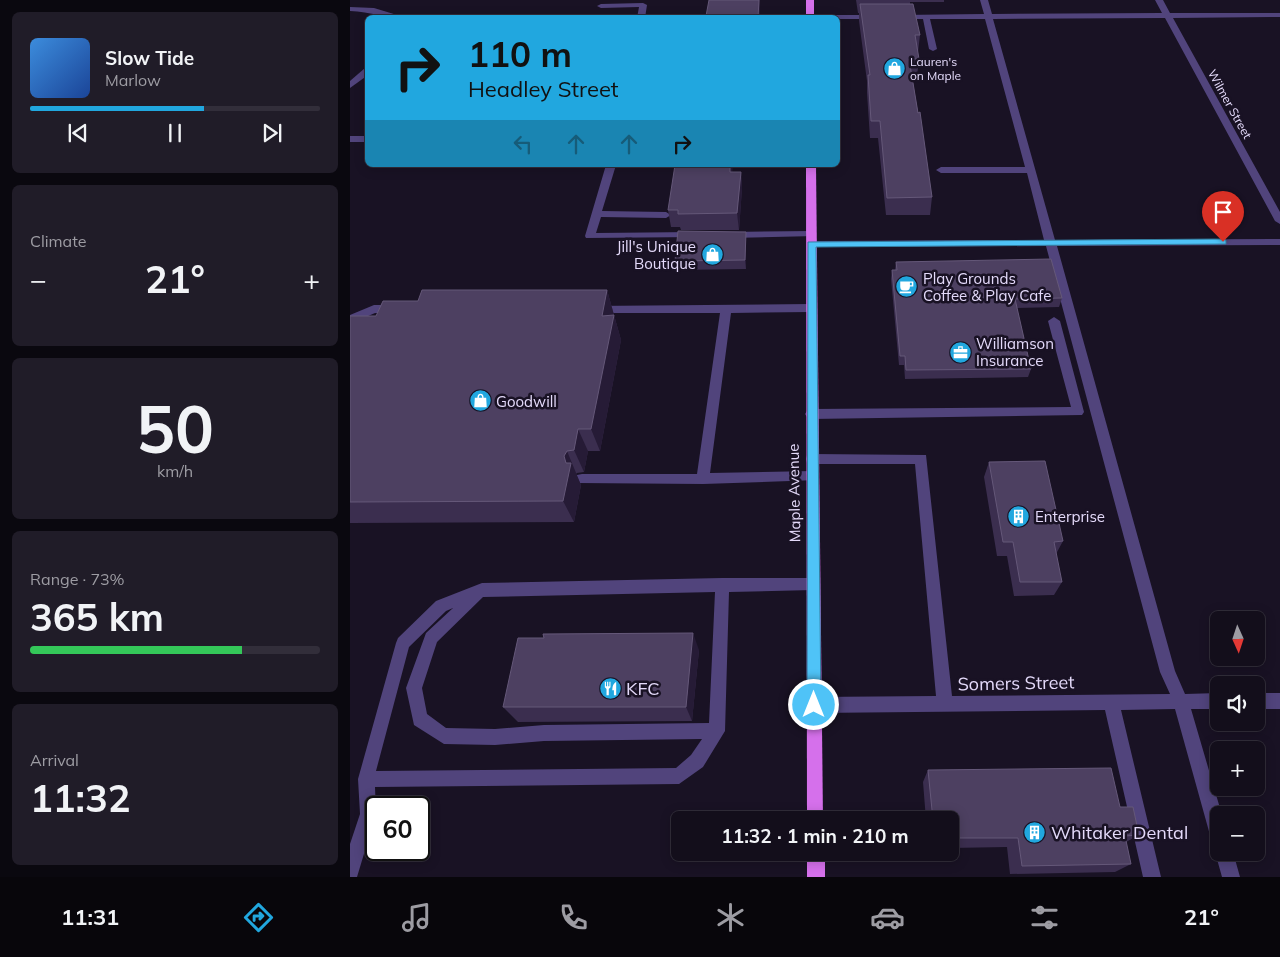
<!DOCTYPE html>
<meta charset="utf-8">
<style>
:root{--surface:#130e1b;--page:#201c28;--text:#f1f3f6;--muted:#9d9ca3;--line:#322e3a;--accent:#21a7df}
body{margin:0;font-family:Mulish,sans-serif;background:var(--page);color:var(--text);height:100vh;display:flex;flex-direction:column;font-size:19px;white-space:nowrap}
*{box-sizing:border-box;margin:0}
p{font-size:16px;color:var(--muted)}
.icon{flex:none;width:28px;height:28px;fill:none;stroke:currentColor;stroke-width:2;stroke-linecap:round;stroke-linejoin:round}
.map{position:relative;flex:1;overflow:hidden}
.panel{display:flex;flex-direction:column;gap:12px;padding:12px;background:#0a080f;width:350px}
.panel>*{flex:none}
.banner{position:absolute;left:15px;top:15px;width:475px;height:152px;border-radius:8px;box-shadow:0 2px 12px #0003,0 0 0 1px var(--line);background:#21a7df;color:#111;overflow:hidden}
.needle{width:32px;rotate:177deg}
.controls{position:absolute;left:860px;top:611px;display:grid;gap:10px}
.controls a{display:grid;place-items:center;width:55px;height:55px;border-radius:8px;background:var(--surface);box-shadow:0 2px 12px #0003,0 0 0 1px var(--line);font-size:25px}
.speed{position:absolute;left:15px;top:796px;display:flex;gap:10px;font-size:25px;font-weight:700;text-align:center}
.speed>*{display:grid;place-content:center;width:65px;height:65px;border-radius:50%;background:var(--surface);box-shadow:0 2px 12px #0003,0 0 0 1px var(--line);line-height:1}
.speed .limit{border:2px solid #111;border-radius:8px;background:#fff;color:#111}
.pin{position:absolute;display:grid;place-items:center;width:42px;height:42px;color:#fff;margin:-51px -21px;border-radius:50% 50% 50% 0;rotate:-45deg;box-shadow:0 0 5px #0007}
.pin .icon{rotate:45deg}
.me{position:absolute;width:55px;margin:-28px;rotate:0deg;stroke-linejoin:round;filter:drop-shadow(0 0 4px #0008)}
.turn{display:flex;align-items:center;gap:18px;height:105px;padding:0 20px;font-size:22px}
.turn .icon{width:65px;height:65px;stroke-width:2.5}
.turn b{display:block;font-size:35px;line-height:42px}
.lanes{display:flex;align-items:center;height:48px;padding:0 20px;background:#0003;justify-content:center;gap:25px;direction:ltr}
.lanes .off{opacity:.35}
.big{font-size:38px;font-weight:700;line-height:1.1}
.panel .card{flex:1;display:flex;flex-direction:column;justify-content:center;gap:8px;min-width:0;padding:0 18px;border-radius:8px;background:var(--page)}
.panel .dial{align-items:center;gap:0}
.dial b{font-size:65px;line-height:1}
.song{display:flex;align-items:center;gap:15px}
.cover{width:60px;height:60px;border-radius:8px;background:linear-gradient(135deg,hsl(210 70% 55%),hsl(220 70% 35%))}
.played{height:5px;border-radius:2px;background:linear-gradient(90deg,var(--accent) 60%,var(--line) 60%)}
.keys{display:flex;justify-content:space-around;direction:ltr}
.heat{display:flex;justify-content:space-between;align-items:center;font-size:28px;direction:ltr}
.charge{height:8px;border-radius:4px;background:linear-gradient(90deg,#34c759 73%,var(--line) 0)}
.trip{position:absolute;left:321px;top:811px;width:288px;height:50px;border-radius:8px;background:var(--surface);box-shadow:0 2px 12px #0003,0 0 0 1px var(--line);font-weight:700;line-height:50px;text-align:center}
.tabs{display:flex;height:80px;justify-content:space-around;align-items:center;background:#08060b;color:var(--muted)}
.tabs .icon{width:35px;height:35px}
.tabs .on{color:var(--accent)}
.tabs b{font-size:22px;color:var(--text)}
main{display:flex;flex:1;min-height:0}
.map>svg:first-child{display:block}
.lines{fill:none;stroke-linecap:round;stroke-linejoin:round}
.minor{fill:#51447c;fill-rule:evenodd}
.major{fill:#d570eb;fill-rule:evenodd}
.wall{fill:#3b2e4f}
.shaded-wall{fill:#261b36}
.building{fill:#4d4061;stroke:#655879}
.route{fill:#4fc3f7;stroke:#337fa1}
.labels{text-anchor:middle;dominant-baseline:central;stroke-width:5;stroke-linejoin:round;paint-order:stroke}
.far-poi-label{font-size:12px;fill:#e4dafa;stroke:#191224;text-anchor:start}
.far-street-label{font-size:12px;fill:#e4dafa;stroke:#191224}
.poi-label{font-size:15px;fill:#e4dafa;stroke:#191224;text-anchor:start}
.street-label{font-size:15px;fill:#e4dafa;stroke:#191224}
.near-street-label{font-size:18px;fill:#e4dafa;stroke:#191224}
.near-poi-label{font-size:18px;fill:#e4dafa;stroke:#191224;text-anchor:start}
</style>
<main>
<section class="panel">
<div class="card">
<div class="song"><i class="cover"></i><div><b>Slow Tide</b><p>Marlow</p></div></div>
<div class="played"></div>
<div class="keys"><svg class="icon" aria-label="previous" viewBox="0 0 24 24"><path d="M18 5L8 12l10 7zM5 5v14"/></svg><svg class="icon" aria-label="pause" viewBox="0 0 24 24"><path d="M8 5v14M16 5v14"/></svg><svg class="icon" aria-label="next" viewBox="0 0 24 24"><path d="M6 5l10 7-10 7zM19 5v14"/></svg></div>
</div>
<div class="card"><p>Climate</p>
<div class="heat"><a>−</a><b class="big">21°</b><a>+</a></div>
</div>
<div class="card dial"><b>50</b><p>km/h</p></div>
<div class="card"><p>Range · 73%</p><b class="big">365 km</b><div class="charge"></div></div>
<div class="card"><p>Arrival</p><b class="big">11:32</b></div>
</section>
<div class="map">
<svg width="930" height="877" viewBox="0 0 930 877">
<rect width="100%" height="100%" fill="#191224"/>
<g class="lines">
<g class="minor">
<path d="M 630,0 L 638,0 L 642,14 L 812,13 L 805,0 L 813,0 L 820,13 L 930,13 L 930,17 L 823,18 L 930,212 L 930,224 L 925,221 L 815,18 L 643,19 L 705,240 L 930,239 L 930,245 L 707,246 L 825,671 L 835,694 L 869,693 L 869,709 L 841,709 L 872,815 L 869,815 L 869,843 L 863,841 L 860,835 L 825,709 L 771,710 L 811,877 L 793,877 L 755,710 L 464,713 L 459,710 L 456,705 L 459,700 L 464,697 L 586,696 L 565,464 L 462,464 L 457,463 L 456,459 L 457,455 L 462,454 L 576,455 L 602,696 L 820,694 L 810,672 L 696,246 L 462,247 L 457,244 L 462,241 L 694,240 L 677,173 L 591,173 L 586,170 L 591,167 L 675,167 L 635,19 L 580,19 L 587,49 L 583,51 L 579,49 L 573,19 L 550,19 L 546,17 L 550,15 L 634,14 Z"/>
<path d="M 293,3 L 297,5 L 295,18 L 287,18 L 289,7 L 251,8 L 247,6 L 251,4 Z"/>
<path d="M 0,7 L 24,8 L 57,18 C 38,18 20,12 0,11 Z"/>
<path d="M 457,15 L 525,15 L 529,17 L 525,19 L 488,19 L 488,18 L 457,18 Z"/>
<path d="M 15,68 L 18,68 L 18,75 L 0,88 L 0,81 Z"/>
<rect x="0" y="136" width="18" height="6"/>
<path d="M 256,165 L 266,165 L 252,211 L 316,212 L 321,215 L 316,218 L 251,217 L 246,233 L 344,232 L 349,235 L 348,237 L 236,238 L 235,236 Z"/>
<path d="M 462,231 L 466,232 L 466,236 L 379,238 L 374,235 L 379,232 Z"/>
<path d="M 461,304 L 467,308 L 461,312 L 381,313 L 360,473 L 463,471 L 468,472 L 469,476 L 468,480 L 353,484 L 227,483 L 226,479 L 227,475 L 232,474 L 347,474 L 370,313 L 245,313 L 241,312 L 239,309 L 241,306 Z"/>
<path d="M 24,305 L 45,305 L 51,309 L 45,313 L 25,313 L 0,324 L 0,315 Z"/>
<path d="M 704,317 L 710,321 L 734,412 L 732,415 L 461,419 L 457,417 L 455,414 L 457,411 L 461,409 L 721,407 L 698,321 Z"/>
<path d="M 372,578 L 463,578 L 468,579 L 470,584 L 468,589 L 463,590 L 379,592 L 375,731 L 353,767 L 329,784 L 25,787 L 26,814 L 7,877 L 0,877 L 0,844 L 10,814 L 8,779 L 46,643 L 48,638 L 86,601 L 132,583 ZM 365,592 L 359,723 L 194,725 L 145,729 L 96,728 L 77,714 L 72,688 L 87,642 L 133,597 ZM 103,608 L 76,633 L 56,688 L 64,725 L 94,744 L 145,745 L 194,741 L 352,739 L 341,755 L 326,768 L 26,771 L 59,647 L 96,611 Z"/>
<rect x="906" y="693" width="24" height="16"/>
<path d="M 868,846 L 869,852 L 883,852 L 890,877 L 872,877 L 865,852 Z"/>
</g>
<g class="major">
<rect x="456" y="0" width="8" height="18"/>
<path d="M 456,165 L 466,165 L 473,820 L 457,820 Z"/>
<rect x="457" y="852" width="18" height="25"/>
</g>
</g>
<g class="wall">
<path d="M 506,0 L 594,0 L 594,2 L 560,2 L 560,4 L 570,35 L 568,52 L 567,52 L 569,59 L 567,76 L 562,76 L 582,197 L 580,215 L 536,215 L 528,138 L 520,138 L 517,93 L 517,81 L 509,21 L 509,13 L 508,13 Z"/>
<path d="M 382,172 L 391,172 L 392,188 L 389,230 L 331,230 L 330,227 L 321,227 L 318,210 Z"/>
<path d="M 396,240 L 396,269 L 326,270 L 325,261 Z"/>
<path d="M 546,262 L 712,298 L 709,307 L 667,308 L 681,369 L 678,377 L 555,379 L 554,365 L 549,365 L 541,279 L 542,270 L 545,270 Z"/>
<path d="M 257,290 L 271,340 L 250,451 L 238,451 L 234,472 L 227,473 L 226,474 L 231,485 L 224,522 L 0,523 L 0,316 L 26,316 L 68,301 Z"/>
<path d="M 639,462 L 713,541 L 706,554 L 712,582 L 704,595 L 664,596 L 657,556 L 647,556 L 634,477 Z"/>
<path d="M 349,650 L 342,721 L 168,722 L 153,707 Z"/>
<path d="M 578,770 L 770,807 L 789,835 L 776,842 L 781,864 L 765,872 L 660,874 L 657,847 L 600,848 L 600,820 L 576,820 L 573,782 Z"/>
</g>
<g class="shaded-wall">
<path d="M 409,0 L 410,0 L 410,18 L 408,18 Z"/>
<path d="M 380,165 L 383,165 L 381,189 L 380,172 Z"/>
<path d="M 391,172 L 392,188 L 389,230 L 387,213 Z"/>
<path d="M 396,232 L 396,269 L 395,260 Z"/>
<path d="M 257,290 L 264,315 L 261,328 L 264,315 L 271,340 L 250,451 L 241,429 L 252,316 Z"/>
<path d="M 228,429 L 238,451 L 234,472 L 224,450 Z"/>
<path d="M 217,451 L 231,485 L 224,522 L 213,501 L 216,463 L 214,456 Z"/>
<path d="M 343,633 L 349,650 L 342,721 L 336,707 Z"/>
</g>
<g class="building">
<path d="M 359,0 L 409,0 L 408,18 L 347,18 L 347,16 L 356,16 Z"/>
<path d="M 510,4 L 563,4 L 570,35 L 565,35 L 569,59 L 559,59 L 568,113 L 570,112 L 582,197 L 537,198 L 530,121 L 521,121 L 518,75 L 520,75 Z"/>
<path d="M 325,165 L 380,165 L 380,172 L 391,172 L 387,213 L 328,214 L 328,210 L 318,210 Z"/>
<path d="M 328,231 L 396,232 L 395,260 L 325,261 Z"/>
<path d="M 701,259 L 712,298 L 665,299 L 681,369 L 556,370 L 555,356 L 550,356 L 542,270 L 547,270 L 546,262 Z"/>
<path d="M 72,290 L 257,290 L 252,316 L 264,315 L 241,429 L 228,429 L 224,450 L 217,451 L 214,456 L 216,463 L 221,463 L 213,501 L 0,502 L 0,316 L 26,316 L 33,301 L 68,301 Z"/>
<path d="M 695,461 L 713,541 L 704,542 L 712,582 L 670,582 L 663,542 L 653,542 L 639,462 Z"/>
<path d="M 343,633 L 336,707 L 153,707 L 168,638 L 194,638 L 193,634 Z"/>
<path d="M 761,768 L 770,807 L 783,807 L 789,835 L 775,836 L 781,864 L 672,866 L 668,838 L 605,838 L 605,832 L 600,832 L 600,820 L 583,820 L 578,770 Z"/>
</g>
<path class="route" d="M 873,239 L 876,240 L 876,244 L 466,247 L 471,705 L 469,710 L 464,712 L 459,710 L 457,705 L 458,242 Z"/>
<defs>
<symbol id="shop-disc" viewBox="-11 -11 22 22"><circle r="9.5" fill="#21a7df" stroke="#191224"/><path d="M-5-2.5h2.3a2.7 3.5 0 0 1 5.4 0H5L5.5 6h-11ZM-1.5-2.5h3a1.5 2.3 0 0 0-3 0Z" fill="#fff"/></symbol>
<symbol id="cafe-disc" viewBox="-11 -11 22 22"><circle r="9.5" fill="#21a7df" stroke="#191224"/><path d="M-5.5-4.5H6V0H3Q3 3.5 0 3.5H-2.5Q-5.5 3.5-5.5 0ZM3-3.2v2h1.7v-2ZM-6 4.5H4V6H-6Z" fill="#fff"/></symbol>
<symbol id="office-disc" viewBox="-11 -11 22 22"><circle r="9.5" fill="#21a7df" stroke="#191224"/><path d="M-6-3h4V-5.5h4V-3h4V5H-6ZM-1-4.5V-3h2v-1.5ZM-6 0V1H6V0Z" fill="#fff"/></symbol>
<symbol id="building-disc" viewBox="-11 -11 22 22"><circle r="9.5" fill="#21a7df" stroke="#191224"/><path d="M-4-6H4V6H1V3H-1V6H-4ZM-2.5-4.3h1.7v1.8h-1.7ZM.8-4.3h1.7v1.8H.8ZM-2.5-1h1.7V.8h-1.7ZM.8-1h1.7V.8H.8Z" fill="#fff"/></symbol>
<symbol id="restaurant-disc" viewBox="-11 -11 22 22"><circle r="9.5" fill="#21a7df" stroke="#191224"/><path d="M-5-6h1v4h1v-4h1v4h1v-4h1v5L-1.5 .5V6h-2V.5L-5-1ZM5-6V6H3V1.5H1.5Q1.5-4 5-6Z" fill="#fff"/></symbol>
</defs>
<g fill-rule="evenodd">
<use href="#shop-disc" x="532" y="56" width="25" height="25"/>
<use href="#shop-disc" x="350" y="242" width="25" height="25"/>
<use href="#cafe-disc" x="544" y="274" width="25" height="25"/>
<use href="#office-disc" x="598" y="340" width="25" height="25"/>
<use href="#shop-disc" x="118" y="388" width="25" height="25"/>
<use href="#building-disc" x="656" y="504" width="25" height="25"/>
<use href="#restaurant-disc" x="248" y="676" width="25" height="25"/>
<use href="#building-disc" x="672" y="820" width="25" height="25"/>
</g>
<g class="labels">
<g class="far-poi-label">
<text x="560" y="61">Lauren's<tspan x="560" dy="14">on Maple</tspan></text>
</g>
<g class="far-street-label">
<text transform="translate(880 104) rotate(61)">Wilmer Street</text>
</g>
<g class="poi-label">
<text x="346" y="246" text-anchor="end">Jill's Unique<tspan x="346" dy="17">Boutique</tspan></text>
<text x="573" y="278">Play Grounds<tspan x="573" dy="17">Coffee &amp; Play Cafe</tspan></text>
<text x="626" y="343">Williamson<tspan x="626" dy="17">Insurance</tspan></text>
<text x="146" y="401">Goodwill</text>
<text x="685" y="516">Enterprise</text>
</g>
<g class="street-label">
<text transform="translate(444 493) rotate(-91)">Maple Avenue</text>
</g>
<g class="near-street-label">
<text transform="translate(666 683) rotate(-1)">Somers Street</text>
</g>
<g class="near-poi-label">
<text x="276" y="688">KFC</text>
<text x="701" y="832">Whitaker Dental</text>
</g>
</g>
</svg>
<div class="controls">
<a><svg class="needle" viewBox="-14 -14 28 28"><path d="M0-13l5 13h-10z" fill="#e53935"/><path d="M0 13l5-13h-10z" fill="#9d9ca3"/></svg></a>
<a><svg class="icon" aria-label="sound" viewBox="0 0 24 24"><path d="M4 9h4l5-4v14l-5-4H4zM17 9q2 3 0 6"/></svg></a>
<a>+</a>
<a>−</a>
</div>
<div class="speed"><div class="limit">60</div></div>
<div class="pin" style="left:873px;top:242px;background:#d93025"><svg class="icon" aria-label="arrive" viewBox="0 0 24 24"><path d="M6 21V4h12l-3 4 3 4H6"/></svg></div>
<svg class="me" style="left:464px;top:705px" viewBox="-20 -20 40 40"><circle r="17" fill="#4fc3f7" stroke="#fff" stroke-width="3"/><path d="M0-11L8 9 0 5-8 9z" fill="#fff"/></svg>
<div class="trip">11:32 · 1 min · 210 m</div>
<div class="banner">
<div class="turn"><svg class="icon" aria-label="right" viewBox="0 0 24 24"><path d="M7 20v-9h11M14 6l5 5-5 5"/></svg><div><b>110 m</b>Headley Street</div></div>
<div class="lanes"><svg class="icon off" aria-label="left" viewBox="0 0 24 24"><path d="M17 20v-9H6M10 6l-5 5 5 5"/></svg><svg class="icon off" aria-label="ahead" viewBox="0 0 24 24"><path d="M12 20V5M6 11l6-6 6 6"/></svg><svg class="icon off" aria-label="ahead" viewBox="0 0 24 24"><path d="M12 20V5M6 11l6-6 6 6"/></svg><svg class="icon" aria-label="right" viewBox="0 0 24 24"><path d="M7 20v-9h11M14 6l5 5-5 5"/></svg></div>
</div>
</div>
</main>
<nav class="tabs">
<b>11:31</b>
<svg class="icon on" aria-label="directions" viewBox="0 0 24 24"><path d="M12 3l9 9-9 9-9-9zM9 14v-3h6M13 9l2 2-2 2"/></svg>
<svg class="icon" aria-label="music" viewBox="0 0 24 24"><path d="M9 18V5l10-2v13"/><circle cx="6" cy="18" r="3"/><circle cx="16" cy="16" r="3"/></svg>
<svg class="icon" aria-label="phone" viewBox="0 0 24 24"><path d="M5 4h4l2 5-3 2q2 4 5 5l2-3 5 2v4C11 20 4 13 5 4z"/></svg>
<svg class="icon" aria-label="climate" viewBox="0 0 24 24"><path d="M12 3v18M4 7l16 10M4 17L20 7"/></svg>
<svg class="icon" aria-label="car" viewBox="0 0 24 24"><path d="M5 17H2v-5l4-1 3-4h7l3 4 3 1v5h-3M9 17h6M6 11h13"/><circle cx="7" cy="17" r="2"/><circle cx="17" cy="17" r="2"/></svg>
<svg class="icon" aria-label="filters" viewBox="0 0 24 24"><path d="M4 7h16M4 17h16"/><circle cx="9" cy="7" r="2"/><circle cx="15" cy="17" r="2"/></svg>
<b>21°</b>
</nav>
